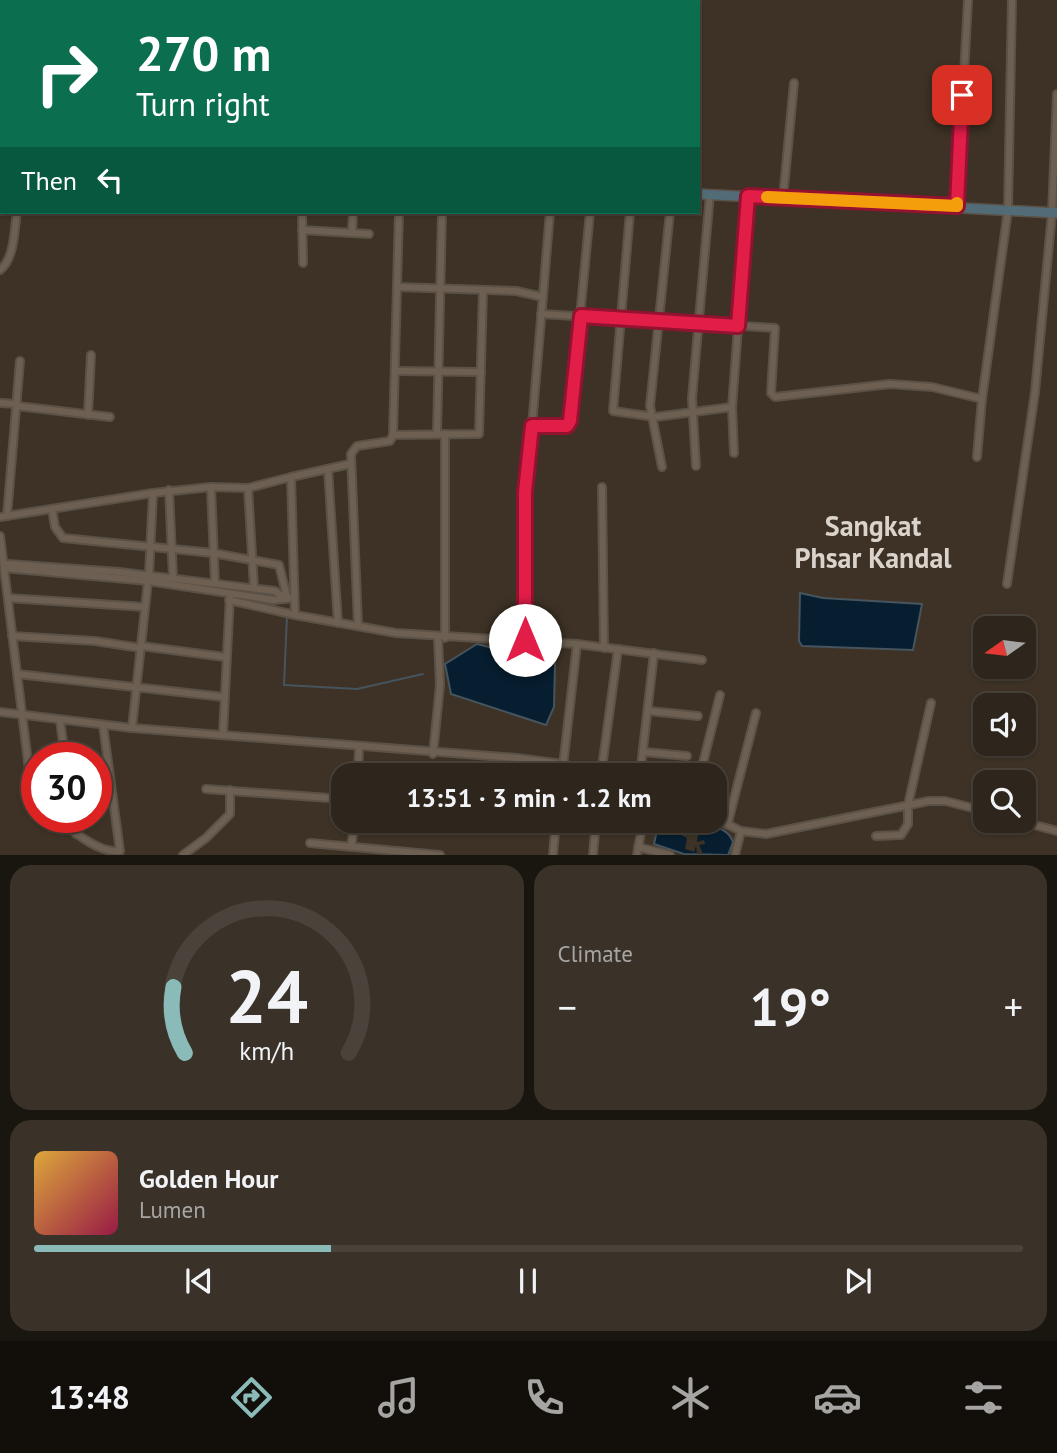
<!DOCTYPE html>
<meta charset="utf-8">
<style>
:root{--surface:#2e261c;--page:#3a3229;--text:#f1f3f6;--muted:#a7a5a3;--line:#49433b;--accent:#8bbbb9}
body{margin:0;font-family:"PT Sans",sans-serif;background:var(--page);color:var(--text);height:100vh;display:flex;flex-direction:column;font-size:26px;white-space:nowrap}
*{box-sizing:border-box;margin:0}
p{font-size:23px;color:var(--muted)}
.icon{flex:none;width:38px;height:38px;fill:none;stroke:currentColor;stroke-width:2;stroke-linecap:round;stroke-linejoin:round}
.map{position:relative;height:855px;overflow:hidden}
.side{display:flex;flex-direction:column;gap:10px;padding:10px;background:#19150f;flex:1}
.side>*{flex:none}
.guide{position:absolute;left:0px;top:0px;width:700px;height:214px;box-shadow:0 2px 5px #0004,0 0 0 2px var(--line);background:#0b6e4f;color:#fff;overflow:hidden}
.needle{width:46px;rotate:256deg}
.tools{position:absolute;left:973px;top:616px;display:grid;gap:14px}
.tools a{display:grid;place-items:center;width:63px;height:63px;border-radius:14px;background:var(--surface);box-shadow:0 2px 5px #0004,0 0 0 2px var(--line);font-size:35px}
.speed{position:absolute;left:21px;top:742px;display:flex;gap:14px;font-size:35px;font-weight:700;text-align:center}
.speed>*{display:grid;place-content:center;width:91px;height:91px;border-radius:50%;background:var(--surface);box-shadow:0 2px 5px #0004,0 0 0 2px var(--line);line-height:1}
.speed .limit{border:10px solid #d22;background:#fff;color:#111}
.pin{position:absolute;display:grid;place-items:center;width:60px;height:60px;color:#fff;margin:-30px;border-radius:14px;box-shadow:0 4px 10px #0006}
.me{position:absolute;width:77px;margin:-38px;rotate:0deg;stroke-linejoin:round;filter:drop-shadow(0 0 5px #0008)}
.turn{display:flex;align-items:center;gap:24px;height:147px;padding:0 21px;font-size:32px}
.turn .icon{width:91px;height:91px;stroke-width:2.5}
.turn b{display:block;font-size:49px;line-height:60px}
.then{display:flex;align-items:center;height:66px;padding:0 21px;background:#0003;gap:14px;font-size:26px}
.big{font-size:52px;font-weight:600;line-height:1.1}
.side .tile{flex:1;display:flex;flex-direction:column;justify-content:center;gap:10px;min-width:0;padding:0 24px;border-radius:21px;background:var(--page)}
.side .dial{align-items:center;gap:0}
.dial svg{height:182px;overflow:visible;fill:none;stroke:var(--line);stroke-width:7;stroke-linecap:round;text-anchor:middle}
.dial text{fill:var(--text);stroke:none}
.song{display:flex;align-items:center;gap:21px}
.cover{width:84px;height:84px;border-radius:10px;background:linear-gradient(135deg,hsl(40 70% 55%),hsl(340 70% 35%))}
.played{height:7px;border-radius:4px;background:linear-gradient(90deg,var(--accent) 30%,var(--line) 30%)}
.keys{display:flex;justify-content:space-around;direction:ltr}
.heat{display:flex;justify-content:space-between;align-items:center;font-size:38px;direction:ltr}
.side .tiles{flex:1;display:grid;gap:10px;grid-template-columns:1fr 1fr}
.tile:last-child{grid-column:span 2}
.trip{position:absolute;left:331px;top:763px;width:396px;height:70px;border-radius:21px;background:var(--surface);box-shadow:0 2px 5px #0004,0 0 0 2px var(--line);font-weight:600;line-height:70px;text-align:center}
.menu{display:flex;height:112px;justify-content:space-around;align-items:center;background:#120f0b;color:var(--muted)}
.menu .icon{width:49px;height:49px}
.menu .on{color:var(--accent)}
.menu b{font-size:32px;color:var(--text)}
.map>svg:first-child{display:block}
.water{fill:#061e2f;stroke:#46545e;stroke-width:2}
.pier{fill:#3d3225}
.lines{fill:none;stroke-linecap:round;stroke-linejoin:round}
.stream{stroke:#46545e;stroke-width:2}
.street-casing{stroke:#5b5146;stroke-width:10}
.secondary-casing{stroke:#5b5146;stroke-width:12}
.street{stroke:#6d6052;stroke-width:6}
.secondary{stroke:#516c77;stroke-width:9}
.route-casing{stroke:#92132f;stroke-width:18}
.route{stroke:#e11d48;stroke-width:12}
.slow{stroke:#f59e0b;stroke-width:12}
.labels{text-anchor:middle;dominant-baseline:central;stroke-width:7;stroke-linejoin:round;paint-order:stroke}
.quarter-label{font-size:28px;font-weight:bold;fill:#dad3cb;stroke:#3d3225}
</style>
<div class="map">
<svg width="1057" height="855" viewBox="0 0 1057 855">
<rect width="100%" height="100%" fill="#3d3225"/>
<g class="water">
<path d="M 800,593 L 823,598 L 922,604 L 913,650 L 802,646 L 799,641 Z"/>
<path d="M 477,644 L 555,664 L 554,707 L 546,725 L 451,694 L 445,664 Z"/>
<path d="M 659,821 C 679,821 726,819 733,842 L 728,855 L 684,854 L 654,844 Z"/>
</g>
<path class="pier" d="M 697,821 L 700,821 L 697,842 L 704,840 L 705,844 L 699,845 L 703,854 L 697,854 L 696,846 L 694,852 L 685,849 L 687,838 L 673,831 L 674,828 L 682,832 L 684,829 L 688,836 L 689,832 L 693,832 Z"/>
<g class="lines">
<path class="stream" d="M 287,616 L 284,685 L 357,689 L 423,674"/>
<defs>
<g id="street">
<path d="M 227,0 L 228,2"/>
<path d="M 430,0 L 436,2"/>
<path d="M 132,2 L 133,0"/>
<path d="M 344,2 L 344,0"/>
<path d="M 389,2 L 390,0"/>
<path d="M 577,2 L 577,0"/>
<path d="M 657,2 L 658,0"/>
<path d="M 783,198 L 794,83"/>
<path d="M 957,206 L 968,0"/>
<path d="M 302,212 L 303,263"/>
<path d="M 550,212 L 532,426 L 567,426 L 570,421 L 590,212"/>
<path d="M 630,212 L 613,411 L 655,417 L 732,407"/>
<path d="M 302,230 L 369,234"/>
<path d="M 352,233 L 353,212"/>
<path d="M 0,270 C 15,258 14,230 17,212"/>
<path d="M 397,287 L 516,291 L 543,297"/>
<path d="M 541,314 L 775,328 L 771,393 L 775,397 L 890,384 L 932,387 L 982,399"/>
<path d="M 395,371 L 481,372"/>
<path d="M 0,403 L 17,404"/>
<path d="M 17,406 L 110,417"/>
<path d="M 88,415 L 91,355"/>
<path d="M 437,433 L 442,212"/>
<path d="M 445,434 L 445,638"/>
<path d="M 393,435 L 479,434 L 483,290"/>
<path d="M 734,453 L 732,407 L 748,196"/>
<path d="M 977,457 L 982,399 L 1008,210 L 1012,0"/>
<path d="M 696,466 L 692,398 L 710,194"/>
<path d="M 662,467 L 650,406 L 670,212"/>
<path d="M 328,469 L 338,623"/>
<path d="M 211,487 L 215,583"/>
<path d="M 602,487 L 604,648"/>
<path d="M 248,488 L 254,588"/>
<path d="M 169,490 L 173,577"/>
<path d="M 153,493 L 211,487 L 248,488 L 291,477"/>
<path d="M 52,509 L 55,527 L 63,538 L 213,553 L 279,565 L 287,597"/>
<path d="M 7,516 L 20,361"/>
<path d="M 0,517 L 153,493 L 149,575"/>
<path d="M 0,536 L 32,794 L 37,801"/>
<path d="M 8,564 L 119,572 L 275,591 L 283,597"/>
<path d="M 4,568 L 148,581 L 274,600 L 294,598"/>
<path d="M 1007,584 L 1035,392 L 1052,213 L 1057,94"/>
<path d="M 8,598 L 145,607"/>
<path d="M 229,600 L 295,615 L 291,477 L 350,464"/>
<path d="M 295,615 L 396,633 L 577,644 L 702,660"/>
<path d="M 358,625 L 351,454 L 357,446 L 390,441 L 393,435 L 399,212"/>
<path d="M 12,636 L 95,641 L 141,648"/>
<path d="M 525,640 L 525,492 L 532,426"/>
<path d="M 141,646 L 225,657"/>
<path d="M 17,674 L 224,697"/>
<path d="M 649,711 L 698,716"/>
<path d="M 0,712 L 132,728 L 517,758 L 562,764 L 603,775"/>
<path d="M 60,720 L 65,758"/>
<path d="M 132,728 L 148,581"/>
<path d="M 223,734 L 230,596"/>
<path d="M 644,752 L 687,756"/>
<path d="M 433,754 L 440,685 L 438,638"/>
<path d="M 358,775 L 359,747"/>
<path d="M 551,775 L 553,763"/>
<path d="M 562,775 L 577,644"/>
<path d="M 601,775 L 618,649"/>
<path d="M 640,775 L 654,653"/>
<path d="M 700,775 L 720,695"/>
<path d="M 206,789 L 343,799"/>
<path d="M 56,817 C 71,830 99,854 120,851 L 103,725"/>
<path d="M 74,817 L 76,834"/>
<path d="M 714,818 L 741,831 L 766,834 L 929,801 L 945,801 L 985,811"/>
<path d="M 531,821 L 546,821"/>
<path d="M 1019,821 L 1057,831"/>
<path d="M 728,822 L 756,713"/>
<path d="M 876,836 L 901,835 L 908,824 L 908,805 L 931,703"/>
<path d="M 310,843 L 440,855"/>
<path d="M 351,847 L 355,821"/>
<path d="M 638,847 L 670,855"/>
<path d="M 183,855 L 206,838 L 230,814 L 230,790"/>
<path d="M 553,855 L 556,821"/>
<path d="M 593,855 L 596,821"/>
<path d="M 637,855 L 643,821"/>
<path d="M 735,855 L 741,831"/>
</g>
<g id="secondary">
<path d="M 0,156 L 2,157"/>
<path d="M 698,194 L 1057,213"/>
</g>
</defs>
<use href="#street" class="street-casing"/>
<use href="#secondary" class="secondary-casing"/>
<use href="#street" class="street"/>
<use href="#secondary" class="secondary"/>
</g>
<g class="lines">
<defs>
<path id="route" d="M 525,640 L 525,492 L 532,426 L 567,426 L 570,421 L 581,316 L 738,326 L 748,196 L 957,206 L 962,95"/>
</defs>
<use href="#route" class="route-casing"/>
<use href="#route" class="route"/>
<path class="slow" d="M 767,197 L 957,206 L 957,203"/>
</g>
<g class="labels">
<g class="quarter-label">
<text x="873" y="525">Sangkat<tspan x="873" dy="32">Phsar Kandal</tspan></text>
</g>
</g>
</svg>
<div class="tools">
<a><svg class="needle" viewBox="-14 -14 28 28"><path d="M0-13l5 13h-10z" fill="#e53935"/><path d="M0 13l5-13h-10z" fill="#a7a5a3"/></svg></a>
<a><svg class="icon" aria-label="sound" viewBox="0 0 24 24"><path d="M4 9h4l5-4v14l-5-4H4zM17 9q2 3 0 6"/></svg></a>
<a><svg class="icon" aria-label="search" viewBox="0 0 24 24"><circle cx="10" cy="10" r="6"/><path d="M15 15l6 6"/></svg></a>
</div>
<div class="speed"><div class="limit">30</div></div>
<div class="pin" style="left:962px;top:95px;background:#d93025"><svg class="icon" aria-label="arrive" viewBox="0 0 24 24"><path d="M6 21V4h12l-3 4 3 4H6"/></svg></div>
<svg class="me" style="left:525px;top:640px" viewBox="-20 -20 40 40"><circle r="19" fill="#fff"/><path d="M0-13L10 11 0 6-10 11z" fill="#e11d48"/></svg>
<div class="trip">13:51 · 3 min · 1.2 km</div>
<div class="guide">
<div class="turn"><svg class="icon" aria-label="right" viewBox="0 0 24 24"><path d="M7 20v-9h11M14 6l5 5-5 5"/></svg><div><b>270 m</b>Turn right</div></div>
<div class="then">Then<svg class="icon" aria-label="left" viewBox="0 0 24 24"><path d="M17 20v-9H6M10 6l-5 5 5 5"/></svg></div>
</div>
</div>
<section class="side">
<div class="tiles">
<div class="tile dial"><svg viewBox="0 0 100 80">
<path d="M14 69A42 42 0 1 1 86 69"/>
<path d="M14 69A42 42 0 0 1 9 40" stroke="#8bbbb9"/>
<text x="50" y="56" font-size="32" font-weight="700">24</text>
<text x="50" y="72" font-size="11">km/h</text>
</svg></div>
<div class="tile"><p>Climate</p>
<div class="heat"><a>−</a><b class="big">19°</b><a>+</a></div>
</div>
<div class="tile">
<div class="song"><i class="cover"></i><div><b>Golden Hour</b><p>Lumen</p></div></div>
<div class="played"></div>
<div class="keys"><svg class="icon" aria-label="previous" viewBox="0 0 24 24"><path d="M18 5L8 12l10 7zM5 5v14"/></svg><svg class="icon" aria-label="pause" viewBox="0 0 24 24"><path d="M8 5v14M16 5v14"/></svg><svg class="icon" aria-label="next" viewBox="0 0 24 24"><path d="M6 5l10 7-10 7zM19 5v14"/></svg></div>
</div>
</div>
</section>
<nav class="menu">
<b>13:48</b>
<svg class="icon on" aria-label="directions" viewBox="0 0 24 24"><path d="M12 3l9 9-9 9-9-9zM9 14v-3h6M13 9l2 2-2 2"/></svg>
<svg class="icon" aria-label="music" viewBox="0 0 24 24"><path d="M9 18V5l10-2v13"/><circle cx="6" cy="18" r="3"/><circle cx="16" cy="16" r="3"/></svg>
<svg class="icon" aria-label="phone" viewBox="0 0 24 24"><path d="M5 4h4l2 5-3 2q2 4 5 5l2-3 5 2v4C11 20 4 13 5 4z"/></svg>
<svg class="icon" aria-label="climate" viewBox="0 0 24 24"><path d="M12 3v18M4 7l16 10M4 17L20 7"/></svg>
<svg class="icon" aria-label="car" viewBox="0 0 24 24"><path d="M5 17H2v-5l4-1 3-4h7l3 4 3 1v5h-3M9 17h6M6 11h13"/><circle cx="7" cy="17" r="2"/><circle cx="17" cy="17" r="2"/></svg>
<svg class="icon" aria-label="filters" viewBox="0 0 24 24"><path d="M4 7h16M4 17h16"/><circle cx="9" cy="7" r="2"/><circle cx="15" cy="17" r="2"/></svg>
</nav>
